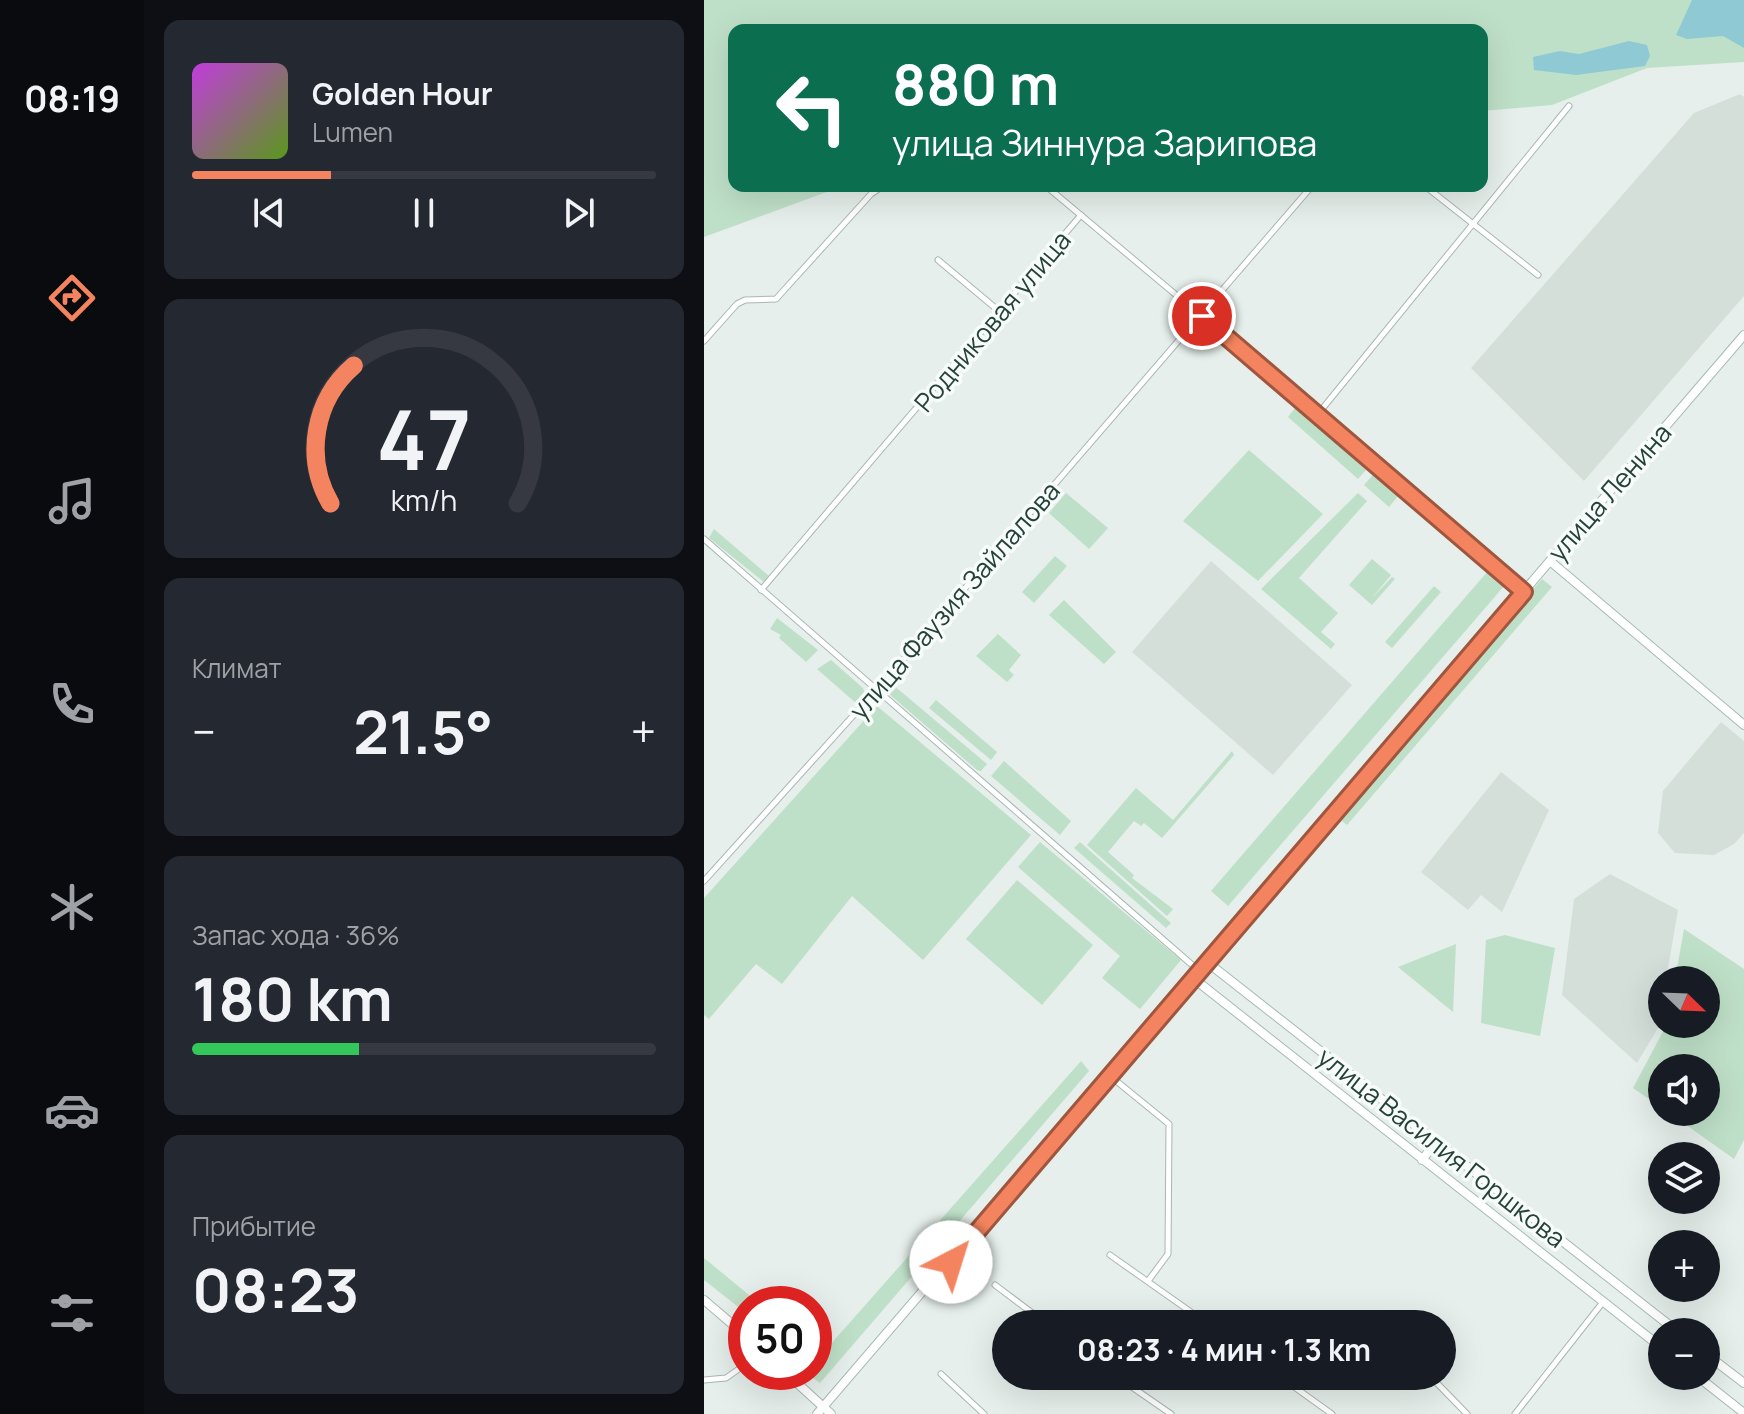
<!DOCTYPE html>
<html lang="ru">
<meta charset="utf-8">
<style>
:root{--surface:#171b24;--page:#242831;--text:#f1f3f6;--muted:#9ea1a6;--line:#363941;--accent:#f4845f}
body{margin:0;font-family:Manrope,sans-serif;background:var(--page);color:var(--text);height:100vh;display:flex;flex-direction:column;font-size:30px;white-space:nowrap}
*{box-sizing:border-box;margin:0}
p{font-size:26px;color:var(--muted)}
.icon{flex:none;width:44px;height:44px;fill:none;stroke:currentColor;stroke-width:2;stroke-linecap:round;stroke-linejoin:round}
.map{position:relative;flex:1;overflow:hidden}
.sheet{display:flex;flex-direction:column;gap:20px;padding:20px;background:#0d0f14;width:560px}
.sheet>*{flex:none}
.banner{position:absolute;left:24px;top:24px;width:760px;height:168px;border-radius:16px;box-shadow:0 8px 32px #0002;background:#0b6e4f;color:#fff;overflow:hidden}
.needle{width:52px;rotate:113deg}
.buttons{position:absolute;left:944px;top:966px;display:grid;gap:16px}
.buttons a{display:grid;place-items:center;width:72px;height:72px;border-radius:50%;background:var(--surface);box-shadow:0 8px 32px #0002;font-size:40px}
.speed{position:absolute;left:24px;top:1286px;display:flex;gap:16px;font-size:40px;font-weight:700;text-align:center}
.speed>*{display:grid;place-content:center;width:104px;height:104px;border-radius:50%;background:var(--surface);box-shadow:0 8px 32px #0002;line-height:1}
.speed .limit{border:12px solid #d22;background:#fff;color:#111}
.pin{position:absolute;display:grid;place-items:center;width:68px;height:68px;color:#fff;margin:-34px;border:4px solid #fff;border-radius:50%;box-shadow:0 2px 8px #0007}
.me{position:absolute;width:88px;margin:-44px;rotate:40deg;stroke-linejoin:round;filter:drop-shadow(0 0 6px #0008)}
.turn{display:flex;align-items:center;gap:28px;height:168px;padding:0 32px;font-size:36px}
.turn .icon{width:104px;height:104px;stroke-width:2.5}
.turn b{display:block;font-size:56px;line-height:68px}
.big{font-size:60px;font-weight:700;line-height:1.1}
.sheet .widget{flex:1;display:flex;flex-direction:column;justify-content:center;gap:12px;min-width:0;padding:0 28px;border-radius:16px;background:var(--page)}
.sheet .dial{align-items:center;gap:0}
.dial svg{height:208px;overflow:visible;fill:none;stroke:var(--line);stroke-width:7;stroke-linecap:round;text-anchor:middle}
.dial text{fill:var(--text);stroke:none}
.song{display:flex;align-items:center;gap:24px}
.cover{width:96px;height:96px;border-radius:12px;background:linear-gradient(135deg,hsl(290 70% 55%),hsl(90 70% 35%))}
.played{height:8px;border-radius:4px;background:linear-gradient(90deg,var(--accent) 30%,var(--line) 30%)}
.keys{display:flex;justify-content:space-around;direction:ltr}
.heat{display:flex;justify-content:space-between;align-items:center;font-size:44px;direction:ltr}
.charge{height:12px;border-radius:6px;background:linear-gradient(90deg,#34c759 36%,var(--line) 0)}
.trip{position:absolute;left:288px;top:1310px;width:464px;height:80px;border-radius:40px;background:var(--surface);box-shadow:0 8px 32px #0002;font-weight:700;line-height:80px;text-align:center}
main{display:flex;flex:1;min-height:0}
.menu{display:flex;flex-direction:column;width:144px;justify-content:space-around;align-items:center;background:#090b0e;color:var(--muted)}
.menu .icon{width:56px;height:56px}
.menu .selected{color:var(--accent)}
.menu b{font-size:36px;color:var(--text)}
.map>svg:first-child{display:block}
.built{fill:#d4dfda}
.green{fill:#bfe0c8}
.water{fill:#8ec9d4}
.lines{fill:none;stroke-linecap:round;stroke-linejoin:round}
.street-casing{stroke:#a8b8b2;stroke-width:7}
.secondary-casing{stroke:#a4bbb3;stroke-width:10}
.street{stroke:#fff;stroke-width:5}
.secondary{stroke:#fff;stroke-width:8}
.route-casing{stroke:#9f563e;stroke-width:20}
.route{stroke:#f4845f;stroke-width:14}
.labels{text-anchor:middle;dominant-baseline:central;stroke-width:7;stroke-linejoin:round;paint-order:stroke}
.street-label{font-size:26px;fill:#24423a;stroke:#f7fbf9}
</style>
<main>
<nav class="menu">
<b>08:19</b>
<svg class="icon selected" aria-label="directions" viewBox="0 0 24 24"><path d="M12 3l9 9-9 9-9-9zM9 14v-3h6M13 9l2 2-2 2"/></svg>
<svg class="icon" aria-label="music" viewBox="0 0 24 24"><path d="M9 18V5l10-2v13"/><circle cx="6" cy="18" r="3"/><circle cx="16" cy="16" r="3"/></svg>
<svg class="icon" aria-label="phone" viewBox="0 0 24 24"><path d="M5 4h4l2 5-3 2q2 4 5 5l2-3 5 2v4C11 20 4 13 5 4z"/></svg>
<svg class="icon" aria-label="climate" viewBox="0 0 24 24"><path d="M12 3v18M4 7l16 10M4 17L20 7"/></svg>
<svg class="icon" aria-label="car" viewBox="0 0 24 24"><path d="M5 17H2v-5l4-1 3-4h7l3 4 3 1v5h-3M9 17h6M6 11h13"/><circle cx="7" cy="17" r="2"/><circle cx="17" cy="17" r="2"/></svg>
<svg class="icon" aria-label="filters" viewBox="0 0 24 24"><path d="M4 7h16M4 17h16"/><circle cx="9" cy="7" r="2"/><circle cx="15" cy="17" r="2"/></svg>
</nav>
<section class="sheet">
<div class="widget">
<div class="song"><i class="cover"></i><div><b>Golden Hour</b><p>Lumen</p></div></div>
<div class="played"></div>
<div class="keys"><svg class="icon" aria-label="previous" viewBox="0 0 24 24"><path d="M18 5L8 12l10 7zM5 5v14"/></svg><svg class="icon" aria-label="pause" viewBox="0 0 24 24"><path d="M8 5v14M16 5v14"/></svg><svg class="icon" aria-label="next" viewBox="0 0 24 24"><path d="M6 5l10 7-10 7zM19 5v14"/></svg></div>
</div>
<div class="widget dial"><svg viewBox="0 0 100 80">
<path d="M14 69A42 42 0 1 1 86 69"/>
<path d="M14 69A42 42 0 0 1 23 16" stroke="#f4845f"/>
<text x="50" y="56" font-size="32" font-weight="700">47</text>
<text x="50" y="72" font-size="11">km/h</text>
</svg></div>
<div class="widget"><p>Климат</p>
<div class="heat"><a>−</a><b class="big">21.5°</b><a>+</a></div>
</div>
<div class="widget"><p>Запас хода · 36%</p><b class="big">180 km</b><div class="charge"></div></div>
<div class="widget"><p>Прибытие</p><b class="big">08:23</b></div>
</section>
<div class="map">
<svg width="1040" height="1414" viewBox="0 0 1040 1414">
<rect width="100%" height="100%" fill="#e6efeb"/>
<g class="built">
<path d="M 1036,94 L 1040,97 L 1040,296 L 880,481 L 767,368 L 990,113 Z"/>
<path d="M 507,561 L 648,685 L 569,775 L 428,652 Z"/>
<path d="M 1017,722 L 1040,741 L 1040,833 L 1030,844 L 1010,855 L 971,853 L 954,833 L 959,791 Z"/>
<path d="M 797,772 L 845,810 L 798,912 L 777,895 L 764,910 L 717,872 Z"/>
<path d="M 906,874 L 974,910 L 962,980 L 958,980 L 954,1028 L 933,1063 L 858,995 L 870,899 Z"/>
</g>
<g class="green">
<path d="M 0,0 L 1040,0 L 1040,62 L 943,68 L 848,105 L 778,111 L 778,30 L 30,30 L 30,186 L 139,186 L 0,237 Z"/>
<path d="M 595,403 L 668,463 L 654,479 L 584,417 Z"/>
<path d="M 545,450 L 619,514 L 554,581 L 479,521 Z"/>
<path d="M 674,469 L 699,490 L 685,507 L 660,485 Z"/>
<path d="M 362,493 L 404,528 L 385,549 L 345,513 Z"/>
<path d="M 654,493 L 663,501 L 595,578 L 634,613 L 617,632 L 631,644 L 627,649 L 557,589 Z"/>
<path d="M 10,529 L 65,576 L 60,582 L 5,538 Z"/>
<path d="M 351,556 L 363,566 L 330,603 L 318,592 Z"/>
<path d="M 668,559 L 687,575 L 668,598 L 688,577 L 691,579 L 668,605 L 645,585 Z"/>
<path d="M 784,571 L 801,585 L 524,906 L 507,891 Z"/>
<path d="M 838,579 L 848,587 L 643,825 L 633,817 Z"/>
<path d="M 730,586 L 737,592 L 688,648 L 681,642 Z"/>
<path d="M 360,600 L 412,652 L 400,664 L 345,615 Z"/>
<path d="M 73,618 L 114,650 L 102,662 L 75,638 L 77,635 L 66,629 Z"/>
<path d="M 294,634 L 317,655 L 305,670 L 310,675 L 303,682 L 272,656 Z"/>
<path d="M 127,660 L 159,688 L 161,695 L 153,704 L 113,669 Z"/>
<path d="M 188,684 L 283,764 L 277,771 L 273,770 L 184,693 Z"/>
<path d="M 232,700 L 293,752 L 287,760 L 225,708 Z"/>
<path d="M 173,706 L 327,835 L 219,960 L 148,896 L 78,984 L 52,964 L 5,1019 L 0,1015 L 0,898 Z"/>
<path d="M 528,751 L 530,755 L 458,838 L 440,823 L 437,826 L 430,821 L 404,852 L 430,875 L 428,878 L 469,909 L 463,916 L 383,845 L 432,788 L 469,820 Z"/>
<path d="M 300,761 L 367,821 L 356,835 L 287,776 Z"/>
<path d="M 336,842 L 477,960 L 436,1009 L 398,978 L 416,956 L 314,867 Z"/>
<path d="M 376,842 L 467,923 L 462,928 L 370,848 Z"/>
<path d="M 313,880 L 389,945 L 338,1005 L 262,939 Z"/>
<path d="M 980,929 L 1040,969 L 1040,1140 L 1030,1159 L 964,1112 L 1002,1112 L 1002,1068 L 958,1068 L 958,1108 L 929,1088 L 963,1024 L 1002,1024 L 1002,980 L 971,980 Z"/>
<path d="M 801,935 L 851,948 L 836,1036 L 777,1023 L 782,940 Z"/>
<path d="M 752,944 L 749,1012 L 694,967 Z"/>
<path d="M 377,1061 L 385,1071 L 116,1383 L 102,1373 L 110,1372 L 110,1363 Z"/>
<path d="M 0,1258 L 56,1304 L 42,1304 L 42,1313 L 0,1280 Z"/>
</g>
<g class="water">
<path d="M 988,0 L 1040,0 L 1040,48 L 1019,36 L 983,39 L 972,35 Z"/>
<path d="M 925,41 L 943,45 L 946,56 L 941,66 L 872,75 L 830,70 L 829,57 L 856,51 L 875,54 Z"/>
</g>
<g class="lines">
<defs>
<g id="street">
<path d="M 342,186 L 674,464 L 819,591"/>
<path d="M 721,186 L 834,275"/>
<path d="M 234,260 L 295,311"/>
<path d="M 0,341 L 33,304 L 41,300 L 72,299 L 167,194 L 179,186"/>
<path d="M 614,414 L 865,106"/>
<path d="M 0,539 L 494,970"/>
<path d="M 57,590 L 377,215"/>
<path d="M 0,881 L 193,667 L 608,186"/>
<path d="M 405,1075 L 465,1124 L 464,1254 L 444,1281"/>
<path d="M 406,1255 L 504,1324"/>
<path d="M 291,1285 L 343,1324"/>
<path d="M 237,1374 L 280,1414"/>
<path d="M 412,1376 L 467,1414"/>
<path d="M 575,1376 L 628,1414"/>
<path d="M 726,1376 L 763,1414"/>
<path d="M 0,1380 L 22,1378 L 42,1364"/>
<path d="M 811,1414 L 899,1302"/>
</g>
<g id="secondary">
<path d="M 846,561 L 1040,725"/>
<path d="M 503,962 L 974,1332"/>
<path d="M 489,978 L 958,1348"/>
<path d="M 718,1160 L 732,1142"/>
<path d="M 0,1300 L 42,1336"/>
<path d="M 1002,1354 L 1040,1383"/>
<path d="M 81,1372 L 127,1414"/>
<path d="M 993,1376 L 1040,1413"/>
<path d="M 113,1414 L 1040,335"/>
</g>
</defs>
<use href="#street" class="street-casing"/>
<use href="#secondary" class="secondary-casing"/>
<use href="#street" class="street"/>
<use href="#secondary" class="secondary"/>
</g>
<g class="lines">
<defs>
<path id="route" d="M 247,1262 L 820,592 L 498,316"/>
</defs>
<use href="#route" class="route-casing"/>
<use href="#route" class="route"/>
</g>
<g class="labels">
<g class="street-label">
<text transform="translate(288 321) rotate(-50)">Родниковая улица</text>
<text transform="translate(905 492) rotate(-49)">улица Ленина</text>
<text transform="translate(250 600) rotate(-49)">улица Фаузия Зайлалова</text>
<text transform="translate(738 1147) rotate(38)">улица Василия Горшкова</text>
</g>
</g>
</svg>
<div class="buttons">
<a><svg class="needle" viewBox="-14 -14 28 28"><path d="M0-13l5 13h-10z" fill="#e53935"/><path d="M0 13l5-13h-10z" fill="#9ea1a6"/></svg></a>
<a><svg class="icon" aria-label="sound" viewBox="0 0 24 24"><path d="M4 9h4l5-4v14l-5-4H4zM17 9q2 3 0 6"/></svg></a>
<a><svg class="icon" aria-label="layers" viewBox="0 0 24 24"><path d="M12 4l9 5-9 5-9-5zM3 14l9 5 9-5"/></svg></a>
<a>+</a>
<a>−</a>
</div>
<div class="speed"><div class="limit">50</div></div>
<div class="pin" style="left:498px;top:316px;background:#d93025"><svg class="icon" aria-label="arrive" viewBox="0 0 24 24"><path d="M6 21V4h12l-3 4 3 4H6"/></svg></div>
<svg class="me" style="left:247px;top:1262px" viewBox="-20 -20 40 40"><circle r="19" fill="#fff"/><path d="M0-13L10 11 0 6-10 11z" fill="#f4845f"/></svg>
<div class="trip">08:23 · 4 мин · 1.3 km</div>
<div class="banner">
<div class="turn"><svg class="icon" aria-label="left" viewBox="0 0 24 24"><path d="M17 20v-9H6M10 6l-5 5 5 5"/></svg><div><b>880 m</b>улица Зиннура Зарипова</div></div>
</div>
</div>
</main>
